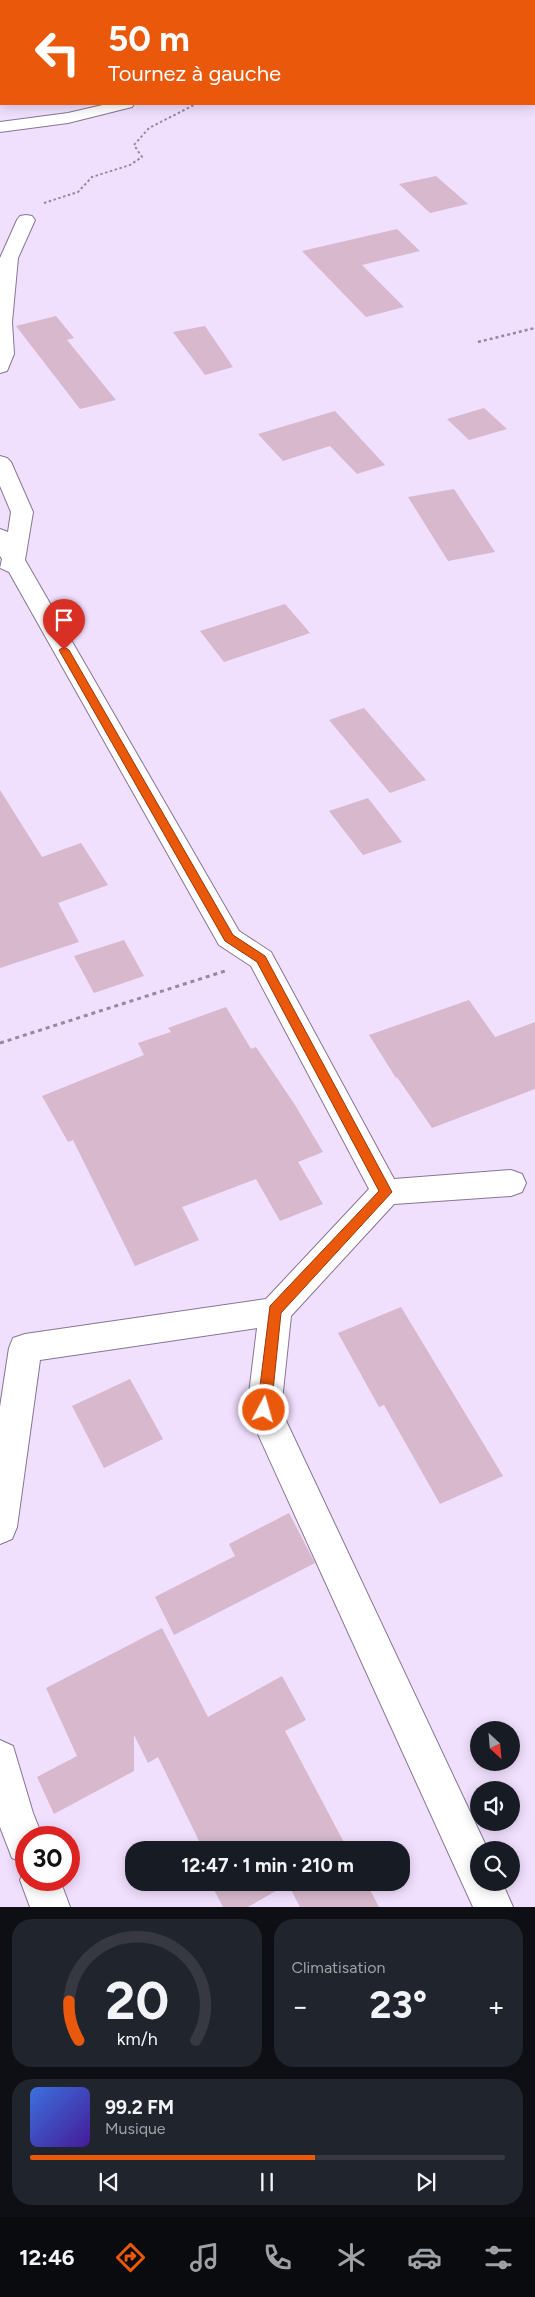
<!DOCTYPE html>
<html lang="fr">
<meta charset="utf-8">
<style>
:root{--surface:#171b24;--page:#20242c;--text:#f1f3f6;--muted:#9ea1a6;--line:#363941;--accent:#ea580c}
body{margin:0;font-family:Figtree,sans-serif;background:var(--page);color:var(--text);height:100vh;display:flex;flex-direction:column;font-size:19px;white-space:nowrap}
*{box-sizing:border-box;margin:0}
p{font-size:16px;color:var(--muted)}
.icon{flex:none;width:28px;height:28px;fill:none;stroke:currentColor;stroke-width:2;stroke-linecap:round;stroke-linejoin:round}
.map{position:relative;height:1907px;overflow:hidden}
.side{display:flex;flex-direction:column;gap:12px;padding:12px;background:#0d0f14;flex:1}
.side>*{flex:none}
.hud{position:absolute;left:0px;top:0px;width:535px;height:105px;box-shadow:0 2px 12px #0003;background:#ea580c;color:#fff;overflow:hidden}
.needle{width:32px;rotate:154deg}
.buttons{position:absolute;left:470px;top:1721px;display:grid;gap:10px}
.buttons a{display:grid;place-items:center;width:50px;height:50px;border-radius:50%;background:var(--surface);box-shadow:0 2px 12px #0003;font-size:25px}
.speed{position:absolute;left:15px;top:1826px;display:flex;gap:10px;font-size:25px;font-weight:700;text-align:center}
.speed>*{display:grid;place-content:center;width:65px;height:65px;border-radius:50%;background:var(--surface);box-shadow:0 2px 12px #0003;line-height:1}
.speed .limit{border:8px solid #d22;background:#fff;color:#111}
.pin{position:absolute;display:grid;place-items:center;width:42px;height:42px;color:#fff;margin:-51px -21px;border-radius:50% 50% 50% 0;rotate:-45deg;box-shadow:0 0 5px #0007}
.pin .icon{rotate:45deg}
.me{position:absolute;width:55px;margin:-28px;rotate:6deg;stroke-linejoin:round;filter:drop-shadow(0 0 4px #0008)}
.turn{display:flex;align-items:center;gap:18px;height:105px;padding:0 25px;font-size:22px}
.turn .icon{width:65px;height:65px;stroke-width:2.5}
.turn b{display:block;font-size:35px;line-height:42px}
.big{font-size:38px;font-weight:700;line-height:1.1}
.side .widget{flex:1;display:flex;flex-direction:column;justify-content:center;gap:8px;min-width:0;padding:0 18px;border-radius:20px;background:var(--page)}
.side .dial{align-items:center;gap:0}
.dial svg{height:130px;overflow:visible;fill:none;stroke:var(--line);stroke-width:7;stroke-linecap:round;text-anchor:middle}
.dial text{fill:var(--text);stroke:none}
.song{display:flex;align-items:center;gap:15px}
.cover{width:60px;height:60px;border-radius:8px;background:linear-gradient(135deg,hsl(220 70% 55%),hsl(260 70% 35%))}
.played{height:5px;border-radius:2px;background:linear-gradient(90deg,var(--accent) 60%,var(--line) 60%)}
.keys{display:flex;justify-content:space-around;direction:ltr}
.heat{display:flex;justify-content:space-between;align-items:center;font-size:28px;direction:ltr}
.side .tiles{flex:1;display:grid;gap:12px;grid-template-columns:1fr 1fr}
.widget:last-child{grid-column:span 2}
.trip{position:absolute;left:125px;top:1841px;width:285px;height:50px;border-radius:20px;background:var(--surface);box-shadow:0 2px 12px #0003;font-weight:700;line-height:50px;text-align:center}
.tabs{display:flex;height:80px;justify-content:space-around;align-items:center;background:#090b0e;color:var(--muted)}
.tabs .icon{width:35px;height:35px}
.tabs .current{color:var(--accent)}
.tabs b{font-size:22px;color:var(--text)}
.map>svg:first-child{display:block}
.building{fill:#d7b8cd}
.lines{fill:none;stroke-linecap:round;stroke-linejoin:round}
.minor-casing{stroke:#857691;stroke-width:2}
.path-far2{stroke:#96899f;stroke-width:2;stroke-dasharray:2.5 2.5;stroke-linecap:butt}
.path-far1{stroke:#96899f;stroke-width:2.5;stroke-dasharray:3 3;stroke-linecap:butt}
.path{stroke:#96899f;stroke-width:3;stroke-dasharray:4 4;stroke-linecap:butt}
.minor{fill:#fff;fill-rule:evenodd}
.route{fill:#ea580c;stroke:#983908}
</style>
<div class="map">
<svg width="535" height="1907" viewBox="0 0 535 1907">
<rect width="100%" height="100%" fill="#f1dffe"/>
<g class="building">
<path d="M 436,176 L 468,204 L 430,213 L 399,184 Z"/>
<path d="M 397,229 L 420,251 L 362,265 L 404,307 L 366,317 L 302,251 Z"/>
<path d="M 56,316 L 74,338 L 67,340 L 116,400 L 80,409 L 16,326 Z"/>
<path d="M 205,326 L 233,367 L 205,375 L 173,332 Z"/>
<path d="M 484,408 L 507,429 L 469,440 L 447,419 Z"/>
<path d="M 335,411 L 385,465 L 357,474 L 330,446 L 283,461 L 258,434 Z"/>
<path d="M 454,489 L 495,552 L 448,561 L 408,497 Z"/>
<path d="M 285,604 L 310,633 L 224,662 L 200,631 Z"/>
<path d="M 364,708 L 426,780 L 390,793 L 329,720 Z"/>
<path d="M 0,790 L 42,857 L 81,843 L 108,885 L 58,903 L 79,942 L 0,968 Z"/>
<path d="M 368,798 L 402,842 L 363,855 L 329,811 Z"/>
<path d="M 124,940 L 144,976 L 94,993 L 74,956 Z"/>
<path d="M 469,1000 L 495,1037 L 535,1022 L 535,1089 L 432,1128 L 397,1077 L 396,1078 L 369,1035 Z"/>
<path d="M 226,1007 L 251,1049 L 256,1047 L 295,1105 L 323,1152 L 298,1162 L 323,1204 L 280,1221 L 256,1179 L 182,1207 L 199,1240 L 135,1266 L 73,1140 L 68,1142 L 42,1096 L 144,1055 L 138,1043 L 171,1032 L 168,1028 Z"/>
<path d="M 401,1307 L 503,1476 L 440,1504 L 384,1405 L 379,1407 L 338,1333 Z"/>
<path d="M 130,1379 L 163,1439 L 104,1468 L 72,1406 Z"/>
<path d="M 289,1513 L 315,1563 L 174,1635 L 155,1597 L 235,1556 L 229,1544 Z"/>
<path d="M 162,1628 L 208,1717 L 282,1676 L 306,1720 L 285,1731 L 348,1850 L 193,1850 L 192,1847 L 200,1843 L 158,1757 L 148,1763 L 134,1735 L 134,1771 L 54,1814 L 37,1777 L 77,1756 L 46,1688 Z"/>
<path d="M 210,1882 L 366,1882 L 379,1907 L 300,1907 L 288,1884 L 248,1907 L 223,1907 Z"/>
</g>
<g class="lines">
<defs>
<g id="minor">
<path d="M 425,0 L 442,0 L 443,1 L 426,1 Z"/>
<rect x="534" y="12" width="1" height="10"/>
<path d="M 107,104 L 134,104 L 132,107 L 68,123 L 0,132 L 0,122 L 68,113 Z"/>
<path d="M 26,215 L 32,216 L 35,220 L 18,258 L 12,322 L 14,354 L 7,371 L 0,373 L 0,258 L 17,220 L 20,216 Z"/>
<path d="M 0,456 L 7,458 L 11,462 L 33,512 L 25,560 L 239,931 L 271,952 L 394,1179 L 511,1170 L 522,1174 L 526,1183 L 522,1192 L 511,1196 L 394,1204 L 291,1316 L 281,1410 L 488,1850 L 479,1850 L 479,1882 L 502,1882 L 513,1907 L 473,1907 L 247,1410 L 257,1328 L 40,1360 L 17,1527 L 12,1539 L 0,1544 L 0,1407 L 9,1348 L 13,1338 L 25,1334 L 266,1299 L 369,1189 L 251,966 L 219,945 L 9,572 L 0,568 L 2,559 L 0,556 L 0,529 L 8,532 L 11,512 L 0,486 Z"/>
<path d="M 0,1740 L 13,1746 L 33,1813 L 43,1838 L 26,1838 L 26,1864 L 12,1858 L 0,1827 Z"/>
<path d="M 26,1866 L 26,1880 L 60,1880 L 70,1907 L 30,1907 L 20,1880 Z"/>
</g>
</defs>
<use href="#minor" class="minor-casing"/>
<path class="path-far2" d="M 44,203 L 78,192 L 92,177 L 130,165 L 142,157 L 134,145 L 149,128 L 196,104"/>
<path class="path-far1" d="M 478,342 L 535,328"/>
<path class="path" d="M 0,1043 L 225,971"/>
<use href="#minor" class="minor"/>
</g>
<path class="route" d="M 64,647 L 69,650 L 233,935 L 265,956 L 392,1192 L 281,1313 L 271,1410 L 269,1415 L 264,1417 L 259,1415 L 257,1410 L 270,1306 L 379,1191 L 257,962 L 225,941 L 59,650 Z"/>
</svg>
<div class="buttons">
<a><svg class="needle" viewBox="-14 -14 28 28"><path d="M0-13l5 13h-10z" fill="#e53935"/><path d="M0 13l5-13h-10z" fill="#9ea1a6"/></svg></a>
<a><svg class="icon" aria-label="sound" viewBox="0 0 24 24"><path d="M4 9h4l5-4v14l-5-4H4zM17 9q2 3 0 6"/></svg></a>
<a><svg class="icon" aria-label="search" viewBox="0 0 24 24"><circle cx="10" cy="10" r="6"/><path d="M15 15l6 6"/></svg></a>
</div>
<div class="speed"><div class="limit">30</div></div>
<div class="pin" style="left:64px;top:650px;background:#d93025"><svg class="icon" aria-label="arrive" viewBox="0 0 24 24"><path d="M6 21V4h12l-3 4 3 4H6"/></svg></div>
<svg class="me" style="left:264px;top:1410px" viewBox="-20 -20 40 40"><circle r="17" fill="#ea580c" stroke="#fff" stroke-width="3"/><path d="M0-11L8 9 0 5-8 9z" fill="#fff"/></svg>
<div class="trip">12:47 · 1 min · 210 m</div>
<div class="hud">
<div class="turn"><svg class="icon" aria-label="left" viewBox="0 0 24 24"><path d="M17 20v-9H6M10 6l-5 5 5 5"/></svg><div><b>50 m</b>Tournez à gauche</div></div>
</div>
</div>
<section class="side">
<div class="tiles">
<div class="widget dial"><svg viewBox="0 0 100 80">
<path d="M14 69A42 42 0 1 1 86 69"/>
<path d="M14 69A42 42 0 0 1 8 45" stroke="#ea580c"/>
<text x="50" y="56" font-size="32" font-weight="700">20</text>
<text x="50" y="72" font-size="11">km/h</text>
</svg></div>
<div class="widget"><p>Climatisation</p>
<div class="heat"><a>−</a><b class="big">23°</b><a>+</a></div>
</div>
<div class="widget">
<div class="song"><i class="cover"></i><div><b>99.2 FM</b><p>Musique</p></div></div>
<div class="played"></div>
<div class="keys"><svg class="icon" aria-label="previous" viewBox="0 0 24 24"><path d="M18 5L8 12l10 7zM5 5v14"/></svg><svg class="icon" aria-label="pause" viewBox="0 0 24 24"><path d="M8 5v14M16 5v14"/></svg><svg class="icon" aria-label="next" viewBox="0 0 24 24"><path d="M6 5l10 7-10 7zM19 5v14"/></svg></div>
</div>
</div>
</section>
<nav class="tabs">
<b>12:46</b>
<svg class="icon current" aria-label="directions" viewBox="0 0 24 24"><path d="M12 3l9 9-9 9-9-9zM9 14v-3h6M13 9l2 2-2 2"/></svg>
<svg class="icon" aria-label="music" viewBox="0 0 24 24"><path d="M9 18V5l10-2v13"/><circle cx="6" cy="18" r="3"/><circle cx="16" cy="16" r="3"/></svg>
<svg class="icon" aria-label="phone" viewBox="0 0 24 24"><path d="M5 4h4l2 5-3 2q2 4 5 5l2-3 5 2v4C11 20 4 13 5 4z"/></svg>
<svg class="icon" aria-label="climate" viewBox="0 0 24 24"><path d="M12 3v18M4 7l16 10M4 17L20 7"/></svg>
<svg class="icon" aria-label="car" viewBox="0 0 24 24"><path d="M5 17H2v-5l4-1 3-4h7l3 4 3 1v5h-3M9 17h6M6 11h13"/><circle cx="7" cy="17" r="2"/><circle cx="17" cy="17" r="2"/></svg>
<svg class="icon" aria-label="filters" viewBox="0 0 24 24"><path d="M4 7h16M4 17h16"/><circle cx="9" cy="7" r="2"/><circle cx="15" cy="17" r="2"/></svg>
</nav>
